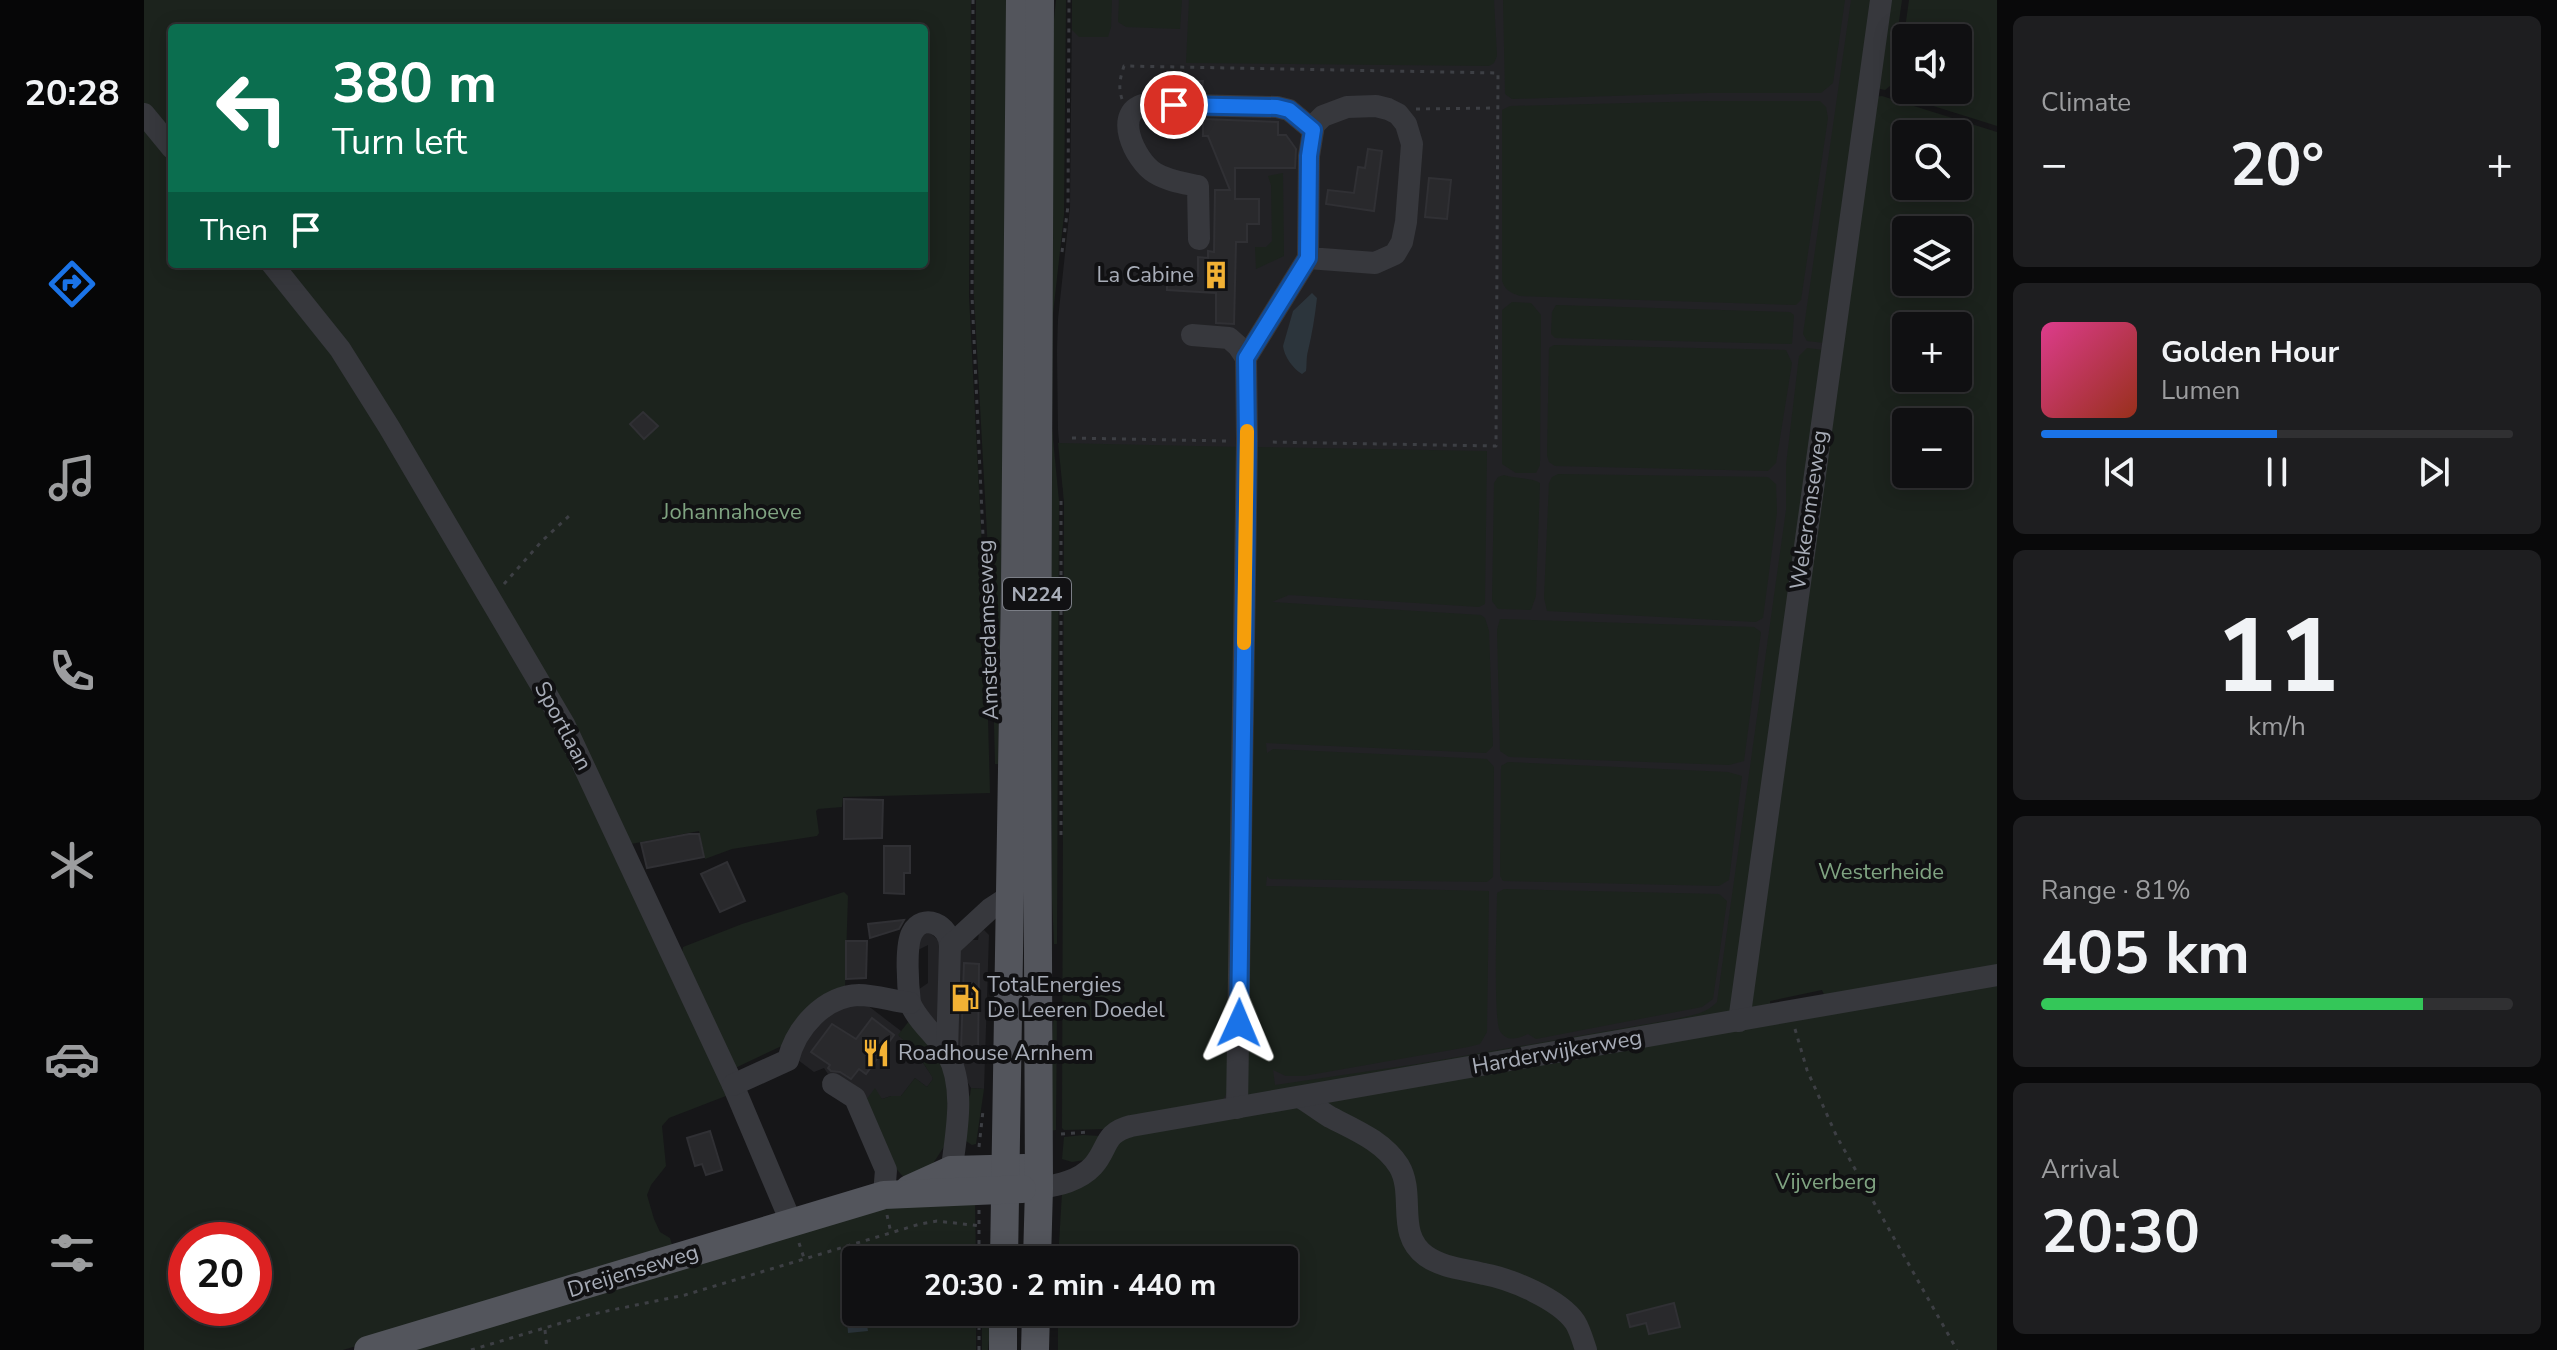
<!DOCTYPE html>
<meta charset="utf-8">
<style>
:root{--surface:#101012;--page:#1e1e20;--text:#f1f3f6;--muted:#9c9d9f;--line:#303032;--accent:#1a73e8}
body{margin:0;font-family:"Nunito Sans",sans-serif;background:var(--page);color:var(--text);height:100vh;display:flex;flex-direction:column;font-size:30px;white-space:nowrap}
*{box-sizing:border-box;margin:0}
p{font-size:26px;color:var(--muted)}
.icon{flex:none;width:44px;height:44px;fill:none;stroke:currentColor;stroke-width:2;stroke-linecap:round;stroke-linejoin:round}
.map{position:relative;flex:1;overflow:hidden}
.drawer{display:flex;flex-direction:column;gap:16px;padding:16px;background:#09090a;width:560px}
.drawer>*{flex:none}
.guide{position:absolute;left:24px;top:24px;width:760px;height:244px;border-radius:8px;box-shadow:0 4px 20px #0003,0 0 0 2px var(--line);background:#0b6e4f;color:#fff;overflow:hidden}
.buttons{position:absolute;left:1748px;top:24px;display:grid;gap:16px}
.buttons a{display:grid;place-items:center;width:80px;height:80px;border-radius:8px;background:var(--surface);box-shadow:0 4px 20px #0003,0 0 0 2px var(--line);font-size:40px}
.speed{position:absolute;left:24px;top:1222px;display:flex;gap:16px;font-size:40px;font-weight:700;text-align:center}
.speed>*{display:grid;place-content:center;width:104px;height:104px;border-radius:50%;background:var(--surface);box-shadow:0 4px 20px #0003,0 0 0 2px var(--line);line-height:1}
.speed .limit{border:12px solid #d22;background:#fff;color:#111}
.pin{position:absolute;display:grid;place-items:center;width:68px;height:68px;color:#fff;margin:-34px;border:4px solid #fff;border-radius:50%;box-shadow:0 2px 8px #0007}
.me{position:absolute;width:88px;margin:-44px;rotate:1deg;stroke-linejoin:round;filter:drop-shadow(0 0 6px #0008)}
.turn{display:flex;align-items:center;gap:28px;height:168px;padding:0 32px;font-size:36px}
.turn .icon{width:104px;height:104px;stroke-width:2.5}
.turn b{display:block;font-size:56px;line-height:68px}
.then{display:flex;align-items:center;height:76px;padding:0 32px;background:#0003;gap:16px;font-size:30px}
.big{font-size:60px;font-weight:700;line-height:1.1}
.drawer .tile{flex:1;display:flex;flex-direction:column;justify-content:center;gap:12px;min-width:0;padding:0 28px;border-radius:12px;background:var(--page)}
.drawer .dial{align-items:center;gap:0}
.dial b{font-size:104px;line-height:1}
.song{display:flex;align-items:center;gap:24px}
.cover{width:96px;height:96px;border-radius:12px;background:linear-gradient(135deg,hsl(330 70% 55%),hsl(10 70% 35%))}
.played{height:8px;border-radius:4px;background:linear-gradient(90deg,var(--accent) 50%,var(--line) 50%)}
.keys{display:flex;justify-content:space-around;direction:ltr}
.heat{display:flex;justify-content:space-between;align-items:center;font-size:44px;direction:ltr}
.charge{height:12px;border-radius:6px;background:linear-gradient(90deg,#34c759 81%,var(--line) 0)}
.trip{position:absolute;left:698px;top:1246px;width:456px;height:80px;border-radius:8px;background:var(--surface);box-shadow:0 4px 20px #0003,0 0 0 2px var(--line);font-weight:700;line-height:80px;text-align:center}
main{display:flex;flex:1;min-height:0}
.dock{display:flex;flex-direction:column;width:144px;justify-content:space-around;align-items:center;background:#060607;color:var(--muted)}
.dock .icon{width:56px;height:56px}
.dock .active{color:var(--accent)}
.dock b{font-size:36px;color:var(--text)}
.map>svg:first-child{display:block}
.built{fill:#222225}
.green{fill:#1c231d;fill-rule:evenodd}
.water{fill:#2c353c}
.building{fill:#29292c;stroke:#303034;stroke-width:2}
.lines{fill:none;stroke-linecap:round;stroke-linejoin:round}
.path{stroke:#3d3f44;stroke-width:3;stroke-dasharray:4 6;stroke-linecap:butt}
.minor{stroke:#37383d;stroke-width:22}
.major{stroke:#53555c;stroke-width:28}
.route-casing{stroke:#114b97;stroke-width:20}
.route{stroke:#1a73e8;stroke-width:14}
.slow{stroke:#f59e0b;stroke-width:14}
.labels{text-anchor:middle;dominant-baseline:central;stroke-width:8;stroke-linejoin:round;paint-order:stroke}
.shield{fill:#111113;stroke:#7b7e86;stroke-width:2}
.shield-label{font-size:20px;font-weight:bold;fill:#a8adb8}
.poi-label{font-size:22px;fill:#a8adb8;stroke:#111113;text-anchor:start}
.street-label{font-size:22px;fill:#a8adb8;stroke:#111113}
.park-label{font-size:22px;fill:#7fa381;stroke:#111113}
</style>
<main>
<nav class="dock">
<b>20:28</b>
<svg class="icon active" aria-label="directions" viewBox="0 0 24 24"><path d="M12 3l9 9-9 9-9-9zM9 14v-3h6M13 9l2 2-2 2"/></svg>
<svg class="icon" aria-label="music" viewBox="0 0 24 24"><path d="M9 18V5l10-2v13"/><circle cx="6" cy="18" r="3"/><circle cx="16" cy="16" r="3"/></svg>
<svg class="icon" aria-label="phone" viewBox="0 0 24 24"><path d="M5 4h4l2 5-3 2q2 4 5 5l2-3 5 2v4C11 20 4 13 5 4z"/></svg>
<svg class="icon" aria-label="climate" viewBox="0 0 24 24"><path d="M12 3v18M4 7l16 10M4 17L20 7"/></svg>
<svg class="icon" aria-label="car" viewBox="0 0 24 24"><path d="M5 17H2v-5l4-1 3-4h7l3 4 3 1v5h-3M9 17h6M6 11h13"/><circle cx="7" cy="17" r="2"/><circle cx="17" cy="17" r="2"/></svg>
<svg class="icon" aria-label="filters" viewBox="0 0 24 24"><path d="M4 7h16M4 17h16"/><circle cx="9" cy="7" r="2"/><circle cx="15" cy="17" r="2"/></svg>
</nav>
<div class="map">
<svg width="1853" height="1350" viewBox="0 0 1853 1350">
<rect width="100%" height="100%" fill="#161618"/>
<g class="built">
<path d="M 928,0 L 1732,0 L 1575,1019 L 957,1119 L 924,1066 L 919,898 L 920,501 L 914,430 L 913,351 L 914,319 L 926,207 Z"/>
<path d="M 840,930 L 845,935 L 840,1089 L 827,1088 L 771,992 L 784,983 L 784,945 L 770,952 L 772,940 L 783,933 L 786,933 L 794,940 L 834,940 L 835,933 Z"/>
<path d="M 723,1005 L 757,1031 L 755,1036 L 766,1044 L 788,1076 L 789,1079 L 783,1087 L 771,1078 L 757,1096 L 747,1096 L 738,1099 L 735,1097 L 722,1100 L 684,1074 L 680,1068 L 670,1072 L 650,1057 L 683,1010 Z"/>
</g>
<g class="green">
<path d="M 0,0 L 827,0 L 825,296 L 841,607 L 846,793 L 699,797 L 698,807 L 674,809 L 672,811 L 675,833 L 673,836 L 588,849 L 561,859 L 555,831 L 482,845 L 449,770 L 134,264 L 780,264 L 780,28 L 28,28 L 28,142 L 0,108 Z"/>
<path d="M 832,0 L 867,0 L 854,764 L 851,764 L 847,607 L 830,296 Z"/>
<path d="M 912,0 L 922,0 L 920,215 L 909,314 L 908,428 L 915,501 L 913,944 L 910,944 L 908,899 L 905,65 Z"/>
<path d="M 928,0 L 968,0 L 967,27 L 964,37 L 935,37 L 928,30 Z"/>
<path d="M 975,0 L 1038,0 L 1036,29 L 982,27 L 974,22 Z"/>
<path d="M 1045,0 L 1350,0 L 1353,56 L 1350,63 L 1345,66 L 1042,63 Z"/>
<path d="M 1359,0 L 1701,0 L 1689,83 L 1677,93 L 1563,93 L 1368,99 L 1361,94 Z"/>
<path d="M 1707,0 L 1732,0 L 1681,343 L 1663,341 L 1659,334 Z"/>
<path d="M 1740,0 L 1758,0 L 1746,86 L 1741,90 L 1732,88 Z"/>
<path d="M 1765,0 L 1853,0 L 1853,126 L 1767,99 L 1760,96 L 1753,85 ZM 1762,38 L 1814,38 L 1814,90 L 1762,90 Z"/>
<path d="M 1738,96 L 1853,132 L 1853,971 L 1683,1001 L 1678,990 L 1626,1001 L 1626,1011 L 1607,1010 L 1730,97 ZM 1762,134 L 1814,134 L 1814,186 L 1762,186 ZM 1762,230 L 1814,230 L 1814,282 L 1762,282 ZM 1762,326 L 1814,326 L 1814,378 L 1762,378 ZM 1762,422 L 1814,422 L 1814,474 L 1762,474 Z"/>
<path d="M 1564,101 L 1676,101 L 1682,107 L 1684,118 L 1657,300 L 1652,305 L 1376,296 C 1367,293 1361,290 1358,281 L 1358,110 L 1366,106 Z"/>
<path d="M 0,121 L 28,154 L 28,264 L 122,264 L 170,321 L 417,725 L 587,1094 L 525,1118 L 518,1126 L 522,1166 L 507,1185 L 503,1195 L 510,1219 L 516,1232 L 526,1238 L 530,1251 L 199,1350 L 0,1350 ZM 42,1240 L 110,1240 L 110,1308 L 42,1308 Z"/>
<path d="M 1139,173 L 1140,256 L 1112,269 L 1111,247 L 1122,247 L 1128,241 L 1127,185 L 1124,176 Z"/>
<path d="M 1368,302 L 1387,303 L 1397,315 L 1396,465 L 1392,473 L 1372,473 L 1358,464 L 1358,310 Z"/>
<path d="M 1412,305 L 1646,312 L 1650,315 L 1648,344 L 1411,338 L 1407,334 L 1408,312 Z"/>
<path d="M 1410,345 L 1642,350 L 1648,363 L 1632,463 L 1624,471 L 1411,466 L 1405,462 L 1403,455 L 1405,348 Z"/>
<path d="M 1663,348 L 1680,350 L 1592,1008 L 1582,1017 L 1104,1095 L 1099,1086 L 1108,447 L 1343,451 L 1341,604 L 1335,607 L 1145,595 L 1128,602 L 1337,615 L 1341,618 L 1345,631 L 1349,746 L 1342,753 L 1122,743 L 1123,753 L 1129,749 L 1343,759 L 1350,767 L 1349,877 L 1343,882 L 1126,879 L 1123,876 L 1122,886 L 1345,891 L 1343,1032 L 1336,1044 L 1324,1047 L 1160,1076 L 1142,1076 L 1129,1070 L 1131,1085 L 1273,1064 L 1526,1020 C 1542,1016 1562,1015 1573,1002 L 1642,510 L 1642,465 L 1655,356 Z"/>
<path d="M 914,443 L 1098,447 L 1087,1085 L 1079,1100 L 963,1129 L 920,1130 L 918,1128 L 920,501 Z"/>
<path d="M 1414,474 L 1624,477 L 1632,484 L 1633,512 L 1619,618 L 1612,622 L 1403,611 L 1400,598 L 1405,483 L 1408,477 Z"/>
<path d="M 1360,475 C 1371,479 1387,477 1396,483 L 1392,596 L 1387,610 L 1354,609 L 1348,601 L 1350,483 L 1354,477 Z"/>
<path d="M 1356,619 L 1610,627 L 1617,632 L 1600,761 L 1585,765 L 1365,757 L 1356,751 L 1353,630 Z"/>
<path d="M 1364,762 L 1584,772 L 1598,776 L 1585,880 L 1575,886 L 1359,881 L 1356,876 L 1357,766 Z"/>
<path d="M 1360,889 L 1575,894 L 1583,901 L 1569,999 L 1558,1007 L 1392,1039 L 1384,1034 C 1375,1038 1363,1043 1356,1031 C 1349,1019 1353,914 1353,893 Z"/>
<path d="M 700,892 L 704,896 L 701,989 L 644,1043 L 587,1070 L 538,953 L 539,947 L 598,924 Z"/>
<path d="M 1853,980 L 1853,1350 L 914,1350 L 914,1312 L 1140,1312 L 1140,1260 L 914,1260 L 918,1193 L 973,1138 Z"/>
<path d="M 910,1011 L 913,1011 L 912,1130 L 905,1131 L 906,1066 Z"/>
<path d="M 765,1021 L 778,1030 L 804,1072 L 803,1142 L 788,1165 L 763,1179 C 745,1169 730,1120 722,1100 L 731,1088 L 738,1099 L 747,1096 L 757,1096 L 771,1078 L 783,1087 L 789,1079 C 784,1067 764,1043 754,1035 Z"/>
<path d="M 827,1088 L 840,1089 L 832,1144 L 828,1145 L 822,1141 L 821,1103 L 826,1095 Z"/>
<path d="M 939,1135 L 957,1136 L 941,1160 L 928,1162 L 918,1159 L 920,1137 Z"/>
<path d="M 831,1200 L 832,1260 L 712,1260 L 712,1312 L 832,1312 L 832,1350 L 248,1350 L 734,1205 Z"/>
<path d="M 838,1312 L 848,1312 L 844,1350 L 838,1350 Z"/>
</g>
<g class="water">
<path d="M 1168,293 L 1173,298 C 1171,316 1168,334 1164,351 C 1162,358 1163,365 1162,371 L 1158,374 C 1149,369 1140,356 1139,346 L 1149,311 Z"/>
<path d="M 712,1308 L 712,1312 L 721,1312 L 724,1331 L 704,1333 L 702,1309 Z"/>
</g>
<g class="building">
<path d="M 1043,81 L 1059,81 L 1058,91 L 1043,91 Z"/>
<path d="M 1059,119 L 1134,122 L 1134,135 L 1142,135 L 1152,149 L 1151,168 L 1091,168 L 1091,199 L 1115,199 L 1115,224 L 1103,224 L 1103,242 L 1092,242 L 1090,324 L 1072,323 L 1072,293 L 1023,290 L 1023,276 L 1054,276 L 1054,257 L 1064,258 L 1064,251 L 1070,252 L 1071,190 L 1086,190 L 1064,136 L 1059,136 Z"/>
<path d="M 1224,149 L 1238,151 L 1230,211 L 1182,204 L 1184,190 L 1210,193 L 1214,167 L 1221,168 Z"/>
<path d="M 1285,178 L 1307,180 L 1303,219 L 1281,217 Z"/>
<path d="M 499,412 L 514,426 L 500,439 L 486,424 Z"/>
<path d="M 700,799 L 739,800 L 738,838 L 700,839 Z"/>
<path d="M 545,834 L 555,834 L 560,857 L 503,868 L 497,843 Z"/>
<path d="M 740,846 L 766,846 L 766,873 L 760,873 L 760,894 L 740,893 Z"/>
<path d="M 583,862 L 601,901 L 576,912 L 557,874 Z"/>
<path d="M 760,920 L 755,929 L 726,938 L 724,924 Z"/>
<path d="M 702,941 L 723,941 L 722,978 L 702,979 Z"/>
<path d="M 820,963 L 835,964 L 834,1054 L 819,1054 L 817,1050 Z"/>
<path d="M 728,1018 L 750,1035 L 722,1074 L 715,1069 L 707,1079 L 696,1072 L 687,1071 L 684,1068 L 686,1065 L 667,1052 L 688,1024 L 712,1039 Z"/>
<path d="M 566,1131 L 578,1170 L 562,1175 L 558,1164 L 551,1166 L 543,1138 Z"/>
<path d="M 1530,1303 L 1536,1327 L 1505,1334 L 1502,1323 L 1486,1327 L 1483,1315 Z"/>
</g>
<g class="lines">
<g class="path">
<path d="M 829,0 L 828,296 L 846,688"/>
<path d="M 978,99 C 974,87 976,78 980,66 L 1354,73 L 1352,446 L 1123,442"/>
<path d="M 1272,109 L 1352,108"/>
<path d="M 918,252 L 924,206 L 925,0"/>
<path d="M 928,438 L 1083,441"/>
<path d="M 360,584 L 398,541 L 425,516"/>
<path d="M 917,835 L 917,499"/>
<path d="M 1651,1029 L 1663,1070 L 1693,1137 L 1813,1350"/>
<path d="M 917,1134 L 946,1132"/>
<path d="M 835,1147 L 839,1111"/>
<path d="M 835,1210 L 835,1260"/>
<path d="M 743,1215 L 747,1233"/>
<path d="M 655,1243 L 660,1258"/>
<path d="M 401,1330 L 403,1350"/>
<path d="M 327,1350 L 444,1315 L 541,1295 L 776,1224 L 793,1221 L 837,1226"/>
<path d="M 835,1350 L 835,1312"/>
</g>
<g class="minor">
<path d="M 0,114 L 28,148"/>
<path d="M 1055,239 L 1054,186 C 1040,183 1024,181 1011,173 C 991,161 966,109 1004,104 L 1133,107 L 1145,110 L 1169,130"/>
<path d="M 128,264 L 196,349 L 245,427 L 420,724 L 589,1085 L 647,1222"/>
<path d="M 1048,335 L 1085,338 L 1094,346 L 1102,358 L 1103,441 L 1093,1108"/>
<path d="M 1102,358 L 1164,258 L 1165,156 L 1170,125 L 1179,116 L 1203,107 L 1232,106 L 1244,109 L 1254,114 L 1262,124 L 1268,144 L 1262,222 L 1258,242 L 1251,254 L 1231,263 L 1164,258"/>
<path d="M 806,946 C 806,925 779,912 768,933 C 761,946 764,987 766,1003 C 774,1022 792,1035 803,1053 C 824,1090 810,1143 806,1183"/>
<path d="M 1595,1021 L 1737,0"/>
<path d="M 803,1053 L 806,946 L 846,909 L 866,896"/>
<path d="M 689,1084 L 711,1098 L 742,1170 L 740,1195"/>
<path d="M 589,1085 L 644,1060 C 652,1028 680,996 715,995 C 731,995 749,1001 766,1003"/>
<path d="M 1156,1097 C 1166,1103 1176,1111 1186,1117 C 1211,1130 1239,1141 1255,1166 C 1272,1195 1251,1234 1282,1256 C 1299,1268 1321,1269 1340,1274 C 1367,1279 1415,1299 1431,1322 C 1436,1330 1439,1341 1442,1350"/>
<path d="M 895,1188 C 915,1185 935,1181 949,1166 C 965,1148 959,1133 987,1126 L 1853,975"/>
</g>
<g class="major">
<path d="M 765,1189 L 807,1170 L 880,1168"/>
<path d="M 860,1260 L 871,585 L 876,0"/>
<path d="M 893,1260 L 895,1188 L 893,723 L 896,0"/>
<path d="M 224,1350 L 740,1195 L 878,1189"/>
<path d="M 859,1350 L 859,1312"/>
<path d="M 891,1350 L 892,1312"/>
</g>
</g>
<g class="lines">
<defs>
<path id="route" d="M 1030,105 L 1133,107 L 1145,110 L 1169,130 L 1165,156 L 1164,258 L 1102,358 L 1103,441 L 1095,1023"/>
</defs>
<use href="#route" class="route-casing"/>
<use href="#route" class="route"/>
<path class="slow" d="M 1100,643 L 1103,431"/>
</g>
<defs>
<symbol id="building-bare" viewBox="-9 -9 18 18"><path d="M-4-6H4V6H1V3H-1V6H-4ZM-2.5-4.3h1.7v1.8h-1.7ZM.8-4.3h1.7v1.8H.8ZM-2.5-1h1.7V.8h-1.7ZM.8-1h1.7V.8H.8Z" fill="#f2b134" stroke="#111113" stroke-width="2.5" paint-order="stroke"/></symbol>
<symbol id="fuel-bare" viewBox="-9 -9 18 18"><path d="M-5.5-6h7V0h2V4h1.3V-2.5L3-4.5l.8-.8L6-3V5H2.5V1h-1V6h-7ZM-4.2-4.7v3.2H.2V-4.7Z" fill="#f2b134" stroke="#111113" stroke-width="2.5" paint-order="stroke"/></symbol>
<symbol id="restaurant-bare" viewBox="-9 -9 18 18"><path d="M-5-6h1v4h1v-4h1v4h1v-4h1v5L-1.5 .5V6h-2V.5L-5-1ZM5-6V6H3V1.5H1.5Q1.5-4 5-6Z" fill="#f2b134" stroke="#111113" stroke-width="2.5" paint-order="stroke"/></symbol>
</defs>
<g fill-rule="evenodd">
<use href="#building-bare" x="1052" y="255" width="40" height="40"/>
<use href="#fuel-bare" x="801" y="978" width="40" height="40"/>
<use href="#restaurant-bare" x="712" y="1033" width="40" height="40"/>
</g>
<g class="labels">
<rect class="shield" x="859" y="578" width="68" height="32" rx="6"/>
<g class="shield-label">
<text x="893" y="594">N224</text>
</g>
<g class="poi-label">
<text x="1050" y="275" text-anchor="end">La Cabine</text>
<text x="843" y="985">TotalEnergies<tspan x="843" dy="25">De Leeren Doedel</tspan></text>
<text x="754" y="1053">Roadhouse Arnhem</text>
</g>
<g class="street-label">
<text transform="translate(1665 510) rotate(-82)">Wekeromseweg</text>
<text transform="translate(844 630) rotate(-92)">Amsterdamseweg</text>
<text transform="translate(419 726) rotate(62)">Sportlaan</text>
<text transform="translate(1413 1052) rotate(-10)">Harderwijkerweg</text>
<text transform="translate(489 1271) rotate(-17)">Dreijenseweg</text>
</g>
<g class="park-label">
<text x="588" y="512">Johannahoeve</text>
<text x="1737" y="872">Westerheide</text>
<text x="1682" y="1182">Vijverberg</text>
</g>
</g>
</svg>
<div class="buttons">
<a><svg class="icon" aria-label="sound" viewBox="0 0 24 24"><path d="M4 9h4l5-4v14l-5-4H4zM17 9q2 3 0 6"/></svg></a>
<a><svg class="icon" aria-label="search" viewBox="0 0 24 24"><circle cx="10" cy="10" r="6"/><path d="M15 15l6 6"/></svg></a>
<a><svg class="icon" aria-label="layers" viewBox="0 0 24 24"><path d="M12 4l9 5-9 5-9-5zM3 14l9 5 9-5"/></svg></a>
<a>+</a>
<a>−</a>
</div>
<div class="speed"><div class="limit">20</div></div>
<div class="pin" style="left:1030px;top:105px;background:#d93025"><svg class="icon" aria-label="arrive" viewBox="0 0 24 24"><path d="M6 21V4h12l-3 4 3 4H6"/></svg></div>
<svg class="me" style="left:1095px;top:1023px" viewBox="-20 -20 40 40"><path d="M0-17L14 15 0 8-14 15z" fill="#1a73e8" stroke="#fff" stroke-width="4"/></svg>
<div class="trip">20:30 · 2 min · 440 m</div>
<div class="guide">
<div class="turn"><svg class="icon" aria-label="left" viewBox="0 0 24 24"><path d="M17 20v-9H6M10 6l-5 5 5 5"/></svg><div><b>380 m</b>Turn left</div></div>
<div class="then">Then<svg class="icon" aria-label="arrive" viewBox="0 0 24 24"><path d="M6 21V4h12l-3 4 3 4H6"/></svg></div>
</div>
</div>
<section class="drawer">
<div class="tile"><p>Climate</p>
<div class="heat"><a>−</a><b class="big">20°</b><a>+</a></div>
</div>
<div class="tile">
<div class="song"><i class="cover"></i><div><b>Golden Hour</b><p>Lumen</p></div></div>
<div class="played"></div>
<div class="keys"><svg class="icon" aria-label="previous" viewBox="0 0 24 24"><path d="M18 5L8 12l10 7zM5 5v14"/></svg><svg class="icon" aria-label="pause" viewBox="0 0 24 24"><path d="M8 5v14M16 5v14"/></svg><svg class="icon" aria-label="next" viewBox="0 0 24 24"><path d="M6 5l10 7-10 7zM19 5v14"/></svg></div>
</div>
<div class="tile dial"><b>11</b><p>km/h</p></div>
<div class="tile"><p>Range · 81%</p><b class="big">405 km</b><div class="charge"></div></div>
<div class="tile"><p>Arrival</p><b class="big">20:30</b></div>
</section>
</main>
